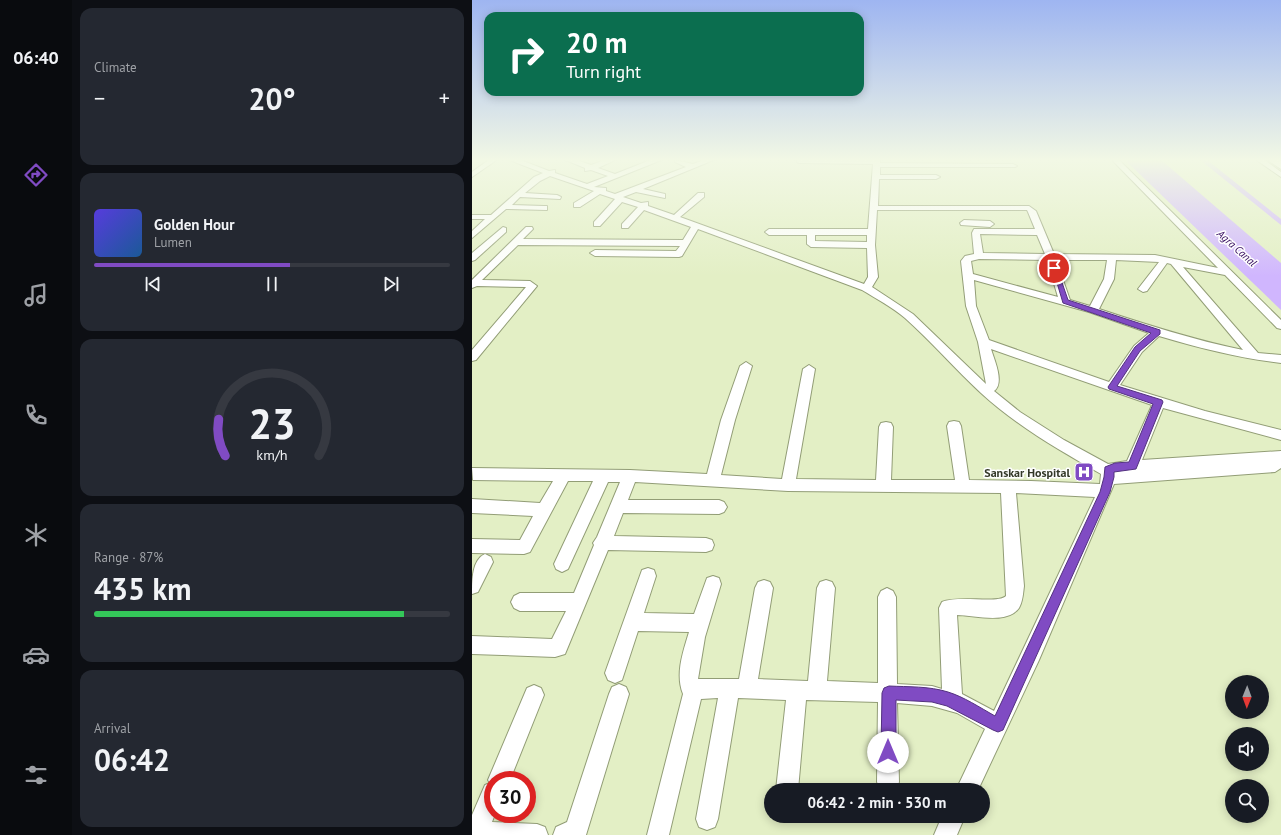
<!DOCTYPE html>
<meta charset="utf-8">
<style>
:root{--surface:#171b24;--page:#242831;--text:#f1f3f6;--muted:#9ea1a6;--line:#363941;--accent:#804bc3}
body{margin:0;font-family:"PT Sans",sans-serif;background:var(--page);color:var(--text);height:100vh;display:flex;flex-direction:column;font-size:15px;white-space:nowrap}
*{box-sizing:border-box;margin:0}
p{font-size:13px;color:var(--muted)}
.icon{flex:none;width:22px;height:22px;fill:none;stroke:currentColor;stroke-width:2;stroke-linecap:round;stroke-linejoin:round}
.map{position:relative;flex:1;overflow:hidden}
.drawer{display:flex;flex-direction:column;gap:8px;padding:8px;background:#0d0f14;width:400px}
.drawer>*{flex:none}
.banner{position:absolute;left:12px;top:12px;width:380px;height:84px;border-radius:12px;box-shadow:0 2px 10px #0003;background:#0b6e4f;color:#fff;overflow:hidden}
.needle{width:26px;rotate:181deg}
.controls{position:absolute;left:753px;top:675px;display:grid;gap:8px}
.controls a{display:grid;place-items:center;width:44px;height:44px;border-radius:50%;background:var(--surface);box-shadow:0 2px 10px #0003;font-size:20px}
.speed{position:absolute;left:12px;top:771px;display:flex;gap:8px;font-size:20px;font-weight:700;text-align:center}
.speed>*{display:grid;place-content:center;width:52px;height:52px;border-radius:50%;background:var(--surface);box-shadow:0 2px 10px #0003;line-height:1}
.speed .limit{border:6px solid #d22;background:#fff;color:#111}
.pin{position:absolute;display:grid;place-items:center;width:34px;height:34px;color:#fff;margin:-17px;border:2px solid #fff;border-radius:50%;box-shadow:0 1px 4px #0007}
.me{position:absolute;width:44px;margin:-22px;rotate:0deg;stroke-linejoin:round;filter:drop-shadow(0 0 3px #0008)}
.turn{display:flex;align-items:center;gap:14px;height:84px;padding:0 16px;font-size:18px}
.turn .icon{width:52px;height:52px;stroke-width:2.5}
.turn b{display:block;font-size:28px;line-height:34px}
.big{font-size:30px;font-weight:600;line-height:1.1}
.drawer .card{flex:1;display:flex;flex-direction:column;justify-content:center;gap:6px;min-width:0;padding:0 14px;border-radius:12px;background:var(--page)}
.drawer .dial{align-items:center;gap:0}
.dial svg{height:104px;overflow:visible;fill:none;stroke:var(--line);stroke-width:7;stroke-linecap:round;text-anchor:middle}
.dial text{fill:var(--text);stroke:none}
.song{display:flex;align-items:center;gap:12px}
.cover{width:48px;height:48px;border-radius:6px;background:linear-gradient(135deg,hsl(250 70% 55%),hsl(210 70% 35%))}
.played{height:4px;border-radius:2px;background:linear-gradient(90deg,var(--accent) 55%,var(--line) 55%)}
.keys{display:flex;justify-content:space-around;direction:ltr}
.heat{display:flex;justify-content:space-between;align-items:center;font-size:22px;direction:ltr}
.charge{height:6px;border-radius:3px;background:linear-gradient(90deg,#34c759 87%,var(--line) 0)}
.trip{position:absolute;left:292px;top:783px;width:226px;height:40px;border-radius:20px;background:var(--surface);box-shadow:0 2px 10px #0003;font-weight:600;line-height:40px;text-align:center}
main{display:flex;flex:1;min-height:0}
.dock{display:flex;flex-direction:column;width:72px;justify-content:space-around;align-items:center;background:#090b0e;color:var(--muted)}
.dock .icon{width:28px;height:28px}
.dock .on{color:var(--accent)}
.dock b{font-size:18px;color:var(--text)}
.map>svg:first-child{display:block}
.water{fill:#d0b6fe}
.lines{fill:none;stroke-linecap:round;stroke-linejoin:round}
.canal{fill:#d0b6fe;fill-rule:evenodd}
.minor-casing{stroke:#929d76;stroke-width:2}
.highway-casing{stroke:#929d76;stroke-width:2}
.minor{fill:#fff;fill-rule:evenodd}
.highway{fill:#fff;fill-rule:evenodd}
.route{fill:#804bc3;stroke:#53317f}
.labels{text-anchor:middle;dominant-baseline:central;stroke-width:3;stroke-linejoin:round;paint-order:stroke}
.far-water-label{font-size:11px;font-style:italic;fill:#380f61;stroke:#fff}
.poi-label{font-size:12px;font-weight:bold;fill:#333827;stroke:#fff;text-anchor:end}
</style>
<main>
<nav class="dock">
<b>06:40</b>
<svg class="icon on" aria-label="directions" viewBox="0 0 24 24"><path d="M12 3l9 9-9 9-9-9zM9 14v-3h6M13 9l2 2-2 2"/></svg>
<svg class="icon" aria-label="music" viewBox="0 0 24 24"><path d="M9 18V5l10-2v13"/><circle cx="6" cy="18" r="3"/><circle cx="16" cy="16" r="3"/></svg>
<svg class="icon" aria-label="phone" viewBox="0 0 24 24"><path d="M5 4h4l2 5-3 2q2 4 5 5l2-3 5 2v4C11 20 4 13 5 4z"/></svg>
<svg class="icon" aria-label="climate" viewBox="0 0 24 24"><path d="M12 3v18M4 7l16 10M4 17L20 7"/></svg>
<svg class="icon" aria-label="car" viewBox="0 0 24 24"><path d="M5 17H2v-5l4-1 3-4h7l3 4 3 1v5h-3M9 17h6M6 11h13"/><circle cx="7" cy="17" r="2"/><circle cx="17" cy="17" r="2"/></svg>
<svg class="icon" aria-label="filters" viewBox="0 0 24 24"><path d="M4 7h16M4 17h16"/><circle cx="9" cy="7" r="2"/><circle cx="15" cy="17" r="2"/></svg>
</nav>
<section class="drawer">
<div class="card"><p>Climate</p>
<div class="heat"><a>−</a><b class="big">20°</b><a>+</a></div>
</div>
<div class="card">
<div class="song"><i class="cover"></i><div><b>Golden Hour</b><p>Lumen</p></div></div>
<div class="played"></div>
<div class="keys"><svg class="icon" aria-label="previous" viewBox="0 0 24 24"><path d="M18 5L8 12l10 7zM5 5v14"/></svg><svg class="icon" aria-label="pause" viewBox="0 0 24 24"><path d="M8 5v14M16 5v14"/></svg><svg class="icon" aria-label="next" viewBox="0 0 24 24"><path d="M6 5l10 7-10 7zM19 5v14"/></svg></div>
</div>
<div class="card dial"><svg viewBox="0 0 100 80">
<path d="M14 69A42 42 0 1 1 86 69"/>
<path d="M14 69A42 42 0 0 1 9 41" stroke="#804bc3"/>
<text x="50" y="56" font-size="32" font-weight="700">23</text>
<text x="50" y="72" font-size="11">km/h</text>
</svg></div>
<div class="card"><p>Range · 87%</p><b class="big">435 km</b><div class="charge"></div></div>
<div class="card"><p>Arrival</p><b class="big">06:42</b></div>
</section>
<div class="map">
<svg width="809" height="835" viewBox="0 0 809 835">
<rect width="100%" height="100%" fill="#e3efc5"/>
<path class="water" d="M 652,159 L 688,159 L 809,263 L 809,310 Z"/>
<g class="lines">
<path class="canal" d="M 727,159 L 734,159 L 809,219 L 809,225 Z"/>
<defs>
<g id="minor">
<path d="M 18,159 L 26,159 L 0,177 L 0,172 Z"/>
<path d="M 35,159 L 46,159 L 77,171 L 83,170 L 83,173 L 115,184 L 136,176 L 119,170 L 113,171 L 113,168 L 91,159 L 102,159 L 119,165 L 135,159 L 145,159 L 126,168 L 143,174 L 181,159 L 192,159 L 122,187 L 134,188 L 134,191 L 143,194 L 214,167 L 203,162 L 203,160 L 221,164 L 234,159 L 244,159 L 171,189 L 193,194 L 193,198 L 164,192 L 151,197 L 169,203 L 176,202 L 176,206 L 202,215 L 226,193 L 232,193 L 232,197 L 208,217 L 392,284 L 396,277 L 395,248 L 339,247 L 335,244 L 335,235 L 297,235 L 293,232 L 297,229 L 396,229 L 401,164 L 327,163 L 325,162 L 325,160 L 408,159 L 408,163 L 541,164 L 545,166 L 543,167 L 408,167 L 408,175 L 464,175 L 468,177 L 464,179 L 407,179 L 406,206 L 557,206 L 564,211 L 582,254 L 683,255 L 746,268 L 639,159 L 646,159 L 809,320 L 809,329 L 805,328 L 753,275 L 711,267 L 786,353 L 809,355 L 809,363 C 767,358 727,348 687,336 L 670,352 L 648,385 L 733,411 L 809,430 L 809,440 L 691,408 L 670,460 L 809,451 L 809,468 L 803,472 L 642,484 L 567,660 L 506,790 L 484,790 L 513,729 L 485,713 L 460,706 L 425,703 L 427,782 L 424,790 L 409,790 L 405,782 L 406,702 L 334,700 L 326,790 L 304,790 L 314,700 L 266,698 L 246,819 L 243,827 L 235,830 L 227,827 L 224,819 L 246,698 L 229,699 L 197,835 L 175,835 L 211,694 C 203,674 211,652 217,632 L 166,631 L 150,680 L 143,683 L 136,680 L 133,673 L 170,570 L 176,568 L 182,570 L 184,576 L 172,613 L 222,614 L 235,578 L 241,576 L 247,578 L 249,584 L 233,637 L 226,679 L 267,679 L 283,588 L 286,582 L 292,580 L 298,582 L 301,588 L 286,679 L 336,681 L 345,588 L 348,582 L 354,580 L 360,582 L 363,588 L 355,681 L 406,683 L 406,597 L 409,591 L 415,588 L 421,591 L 424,597 L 425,684 L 460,686 L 470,689 L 467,608 L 470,602 C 487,595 526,604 534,596 L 529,493 L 316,491 L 163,482 L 156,500 L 247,500 L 252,502 L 255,507 L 252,512 L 247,514 L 151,513 L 142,536 L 234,538 L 240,540 L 242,545 L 240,550 L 234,552 L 136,550 L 93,654 L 83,657 L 0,654 L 0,636 L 80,639 L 94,611 L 48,611 L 42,608 L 39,602 L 42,596 L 48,593 L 102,593 L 122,545 L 121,543 L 125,537 L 148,482 L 136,482 L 96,569 L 90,572 L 84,569 L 82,564 L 121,481 L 96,481 L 58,552 L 52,554 L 0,553 L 0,539 L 48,540 L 61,516 L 0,513 L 0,499 L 68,503 L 81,481 L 1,480 L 0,468 L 158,470 L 235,474 L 249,420 L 268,366 L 274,362 L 280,366 L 263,420 L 249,475 L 310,479 L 331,369 L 337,365 L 343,369 L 324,479 L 404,480 L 407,427 L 409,423 L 414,422 L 419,423 L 421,427 L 419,480 L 483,480 L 475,426 L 477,422 L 482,421 L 487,422 L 489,426 L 497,480 L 559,481 L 628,484 L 629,474 C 587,450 545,426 509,393 C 483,369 460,342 433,318 C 420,307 405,299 390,290 L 226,229 L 210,256 L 207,257 L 123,256 L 118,253 L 123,250 L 204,251 L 208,246 L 46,245 L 10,280 L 58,281 L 65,286 L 4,360 L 0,361 L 0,350 L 54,287 L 5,286 L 0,288 L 0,280 L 54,227 L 60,227 L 61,229 L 51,239 L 211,240 L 219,227 L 172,210 L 156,228 L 150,228 L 150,224 L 166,207 L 150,202 L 128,226 L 122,226 L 122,222 L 143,199 L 128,194 L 108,207 L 102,207 L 102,203 L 122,191 L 78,176 L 68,181 L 53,193 L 85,195 L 89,197 L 88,199 L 48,197 L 40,205 L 72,206 L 75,206 L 75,210 L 34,209 L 0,238 L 0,231 L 13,219 L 0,219 L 0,215 L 19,215 L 62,177 L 71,173 ZM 405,210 L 555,210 L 556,212 L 563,229 L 502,229 L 500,233 L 502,254 L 493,256 L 489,261 L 494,306 L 506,342 L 514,384 L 441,314 L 400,287 L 406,277 L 403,245 ZM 508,234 L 565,235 L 573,254 L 511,253 ZM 343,235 L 395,235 L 395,242 L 343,241 ZM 507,259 L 575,260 L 586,297 L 501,274 L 499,261 ZM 584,260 L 635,260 L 632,279 L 618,306 L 598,300 ZM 644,260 L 687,262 L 666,289 L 671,292 L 675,291 L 695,263 L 699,264 L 771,350 C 722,340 675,325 627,309 L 642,279 ZM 502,280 L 617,312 L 677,333 L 662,346 L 637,382 L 517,340 L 504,306 ZM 519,349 L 680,405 L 655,461 L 636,464 L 592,440 L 548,412 L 522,391 C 533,383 522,359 519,349 ZM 544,493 L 623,497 L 522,711 L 490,694 L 485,615 C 502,615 535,625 547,608 C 551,601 551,593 552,586 Z"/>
<path d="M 783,159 L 791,159 L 809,172 L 809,177 Z"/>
<path d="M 492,220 L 518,221 L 522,224 L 518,227 L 489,225 L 488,223 Z"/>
<path d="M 31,227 L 34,228 L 34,232 L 3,260 L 0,261 L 0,253 Z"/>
<path d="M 13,554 L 19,557 L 21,562 L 6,592 L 0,594 C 0,580 0,560 13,554 Z"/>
<path d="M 147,684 L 154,687 L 157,694 L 114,835 L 81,835 L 84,827 L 95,822 L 137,694 L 140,687 Z"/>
<path d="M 62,685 L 69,688 L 72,695 L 38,780 L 21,780 L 21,814 L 23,814 L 20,822 L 65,824 L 73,827 L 76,835 L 0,835 L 0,815 L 13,785 L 18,783 L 16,780 L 55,688 Z"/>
<path d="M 470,816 L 493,816 L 485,835 L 462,835 Z"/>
</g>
<path id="highway" d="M 794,159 L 806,159 L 809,161 L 809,169 Z"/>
</defs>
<use href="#minor" class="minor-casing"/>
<use href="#highway" class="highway-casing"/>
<use href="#minor" class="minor"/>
<use href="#highway" class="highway"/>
</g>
<linearGradient id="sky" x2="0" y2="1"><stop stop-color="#9eb5f1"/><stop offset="0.58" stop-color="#f2f8e5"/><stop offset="1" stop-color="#f2f8e5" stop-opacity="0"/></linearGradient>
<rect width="809" height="276" fill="url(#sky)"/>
<path class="route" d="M 580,266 L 585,268 L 596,300 L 688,330 L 688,334 L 668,351 L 645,386 L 690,400 L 691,402 L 664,469 L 642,472 L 642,477 L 638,492 L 531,730 L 526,732 L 521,730 L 475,706 L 460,702 L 424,700 L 424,752 L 422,757 L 416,759 L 411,757 L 409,752 L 410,693 L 412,688 L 417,686 C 436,687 457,686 476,692 C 492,697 507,707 523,716 L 628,492 L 632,477 L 633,467 L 643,463 L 657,462 L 681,404 L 637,389 L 636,387 L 663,347 L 679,333 L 591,303 Z"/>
<defs>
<symbol id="hospital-square" viewBox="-11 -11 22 22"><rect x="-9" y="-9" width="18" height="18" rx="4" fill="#804bc3" stroke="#fff"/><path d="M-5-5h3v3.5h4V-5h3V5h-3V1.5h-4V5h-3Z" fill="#fff"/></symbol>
</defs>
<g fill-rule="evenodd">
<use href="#hospital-square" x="601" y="461" width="22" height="22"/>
</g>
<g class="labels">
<g class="far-water-label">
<text transform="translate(765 248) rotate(42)">Agra Canal</text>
</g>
<g class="poi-label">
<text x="598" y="472">Sanskar Hospital</text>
</g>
</g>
</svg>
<div class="controls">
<a><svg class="needle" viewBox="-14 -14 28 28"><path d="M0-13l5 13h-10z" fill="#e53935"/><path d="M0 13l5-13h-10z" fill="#9ea1a6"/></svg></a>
<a><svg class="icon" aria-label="sound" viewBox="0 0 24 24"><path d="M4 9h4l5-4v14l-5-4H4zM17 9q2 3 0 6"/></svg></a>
<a><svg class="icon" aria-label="search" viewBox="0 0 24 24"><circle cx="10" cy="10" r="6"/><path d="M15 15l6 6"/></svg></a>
</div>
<div class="speed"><div class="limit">30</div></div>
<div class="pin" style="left:582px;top:268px;background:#d93025"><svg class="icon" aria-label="arrive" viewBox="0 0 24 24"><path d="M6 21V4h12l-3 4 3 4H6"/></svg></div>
<svg class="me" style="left:416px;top:752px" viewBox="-20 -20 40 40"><circle r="19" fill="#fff"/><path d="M0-13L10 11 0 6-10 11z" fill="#804bc3"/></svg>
<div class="trip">06:42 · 2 min · 530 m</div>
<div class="banner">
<div class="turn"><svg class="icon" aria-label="right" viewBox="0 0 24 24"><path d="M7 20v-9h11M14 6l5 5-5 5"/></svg><div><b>20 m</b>Turn right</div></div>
</div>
</div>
</main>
